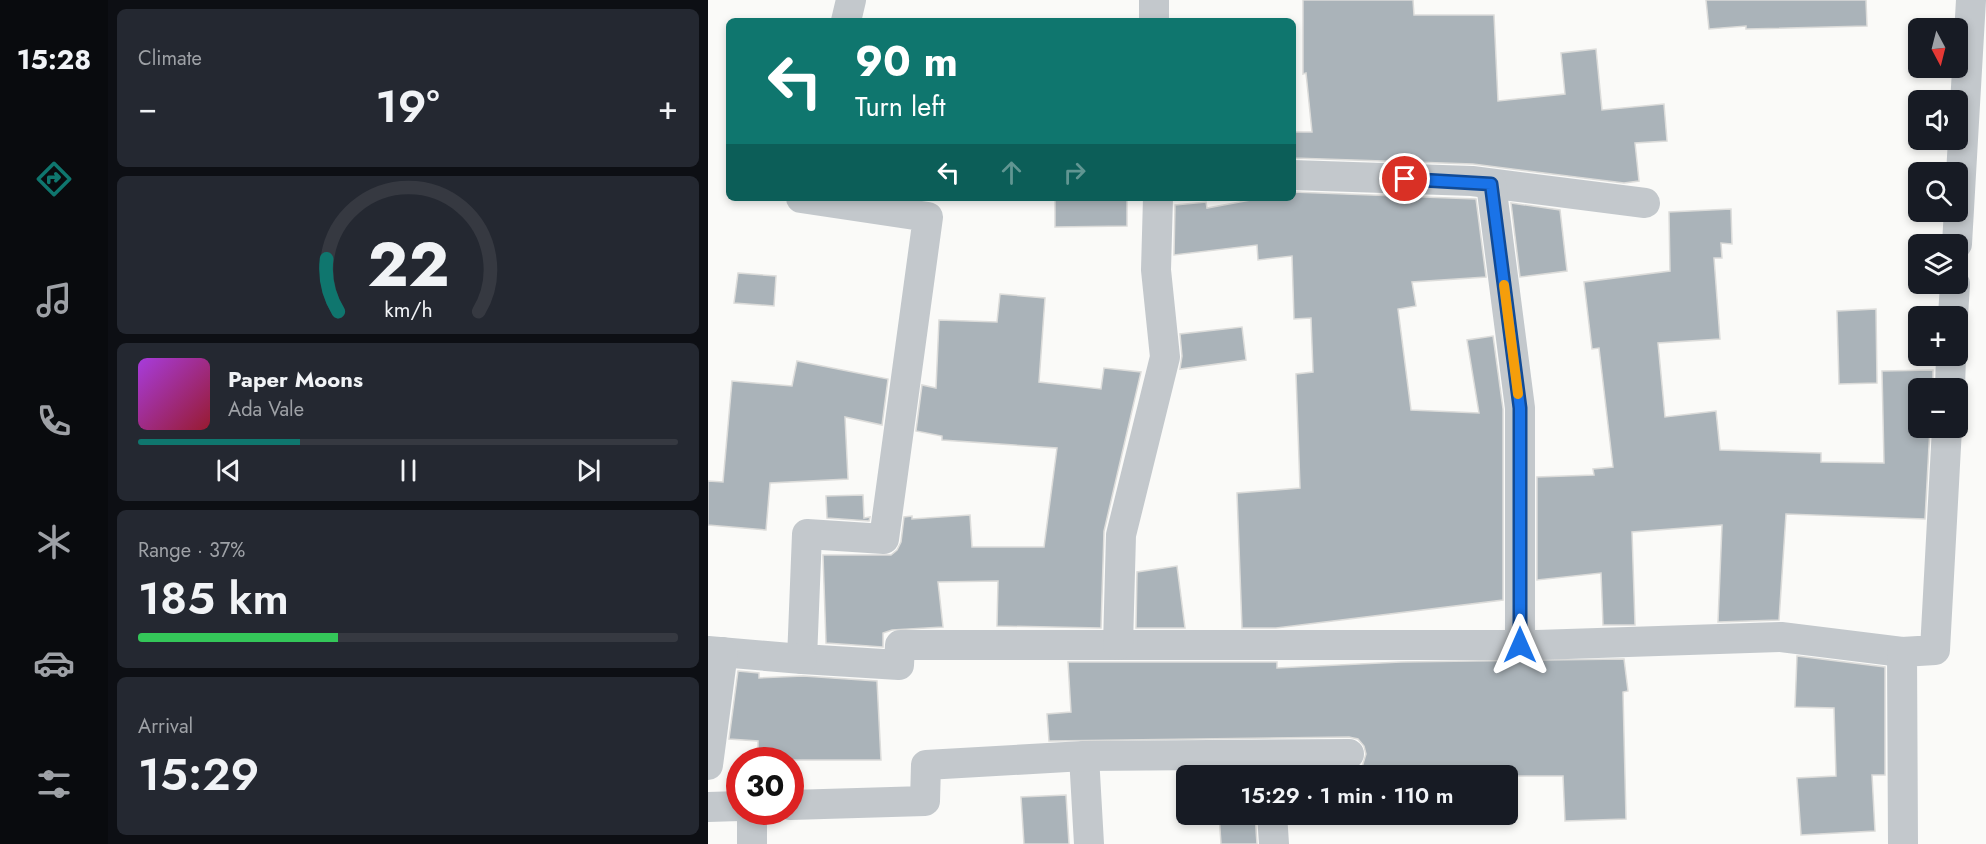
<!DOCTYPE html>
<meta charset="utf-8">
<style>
:root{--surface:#171b24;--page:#242831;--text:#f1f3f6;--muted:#9ea1a6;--line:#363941;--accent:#0f766e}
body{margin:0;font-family:Jost,sans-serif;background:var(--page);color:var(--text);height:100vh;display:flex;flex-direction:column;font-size:22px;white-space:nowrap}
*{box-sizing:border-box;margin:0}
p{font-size:20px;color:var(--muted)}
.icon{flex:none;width:33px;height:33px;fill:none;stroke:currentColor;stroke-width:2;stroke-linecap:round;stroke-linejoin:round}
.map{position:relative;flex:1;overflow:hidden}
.sheet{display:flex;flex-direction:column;gap:9px;padding:9px;background:#0d0f14;width:600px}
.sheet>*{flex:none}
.top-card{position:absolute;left:18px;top:18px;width:570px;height:183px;border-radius:9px;box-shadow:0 3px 9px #0003;background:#0f766e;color:#fff;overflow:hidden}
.needle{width:39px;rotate:173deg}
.buttons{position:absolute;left:1200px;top:18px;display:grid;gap:12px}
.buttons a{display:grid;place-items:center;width:60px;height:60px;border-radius:9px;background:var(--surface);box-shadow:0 3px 9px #0003;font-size:30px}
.speed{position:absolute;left:18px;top:747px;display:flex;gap:12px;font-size:30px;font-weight:700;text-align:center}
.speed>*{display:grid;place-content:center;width:78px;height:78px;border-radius:50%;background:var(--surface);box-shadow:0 3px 9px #0003;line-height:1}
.speed .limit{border:9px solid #d22;background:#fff;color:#111}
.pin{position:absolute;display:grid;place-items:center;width:51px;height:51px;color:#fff;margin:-26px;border:3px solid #fff;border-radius:50%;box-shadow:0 2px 6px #0007}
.me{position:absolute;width:66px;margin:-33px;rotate:0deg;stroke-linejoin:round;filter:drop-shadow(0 0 4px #0008)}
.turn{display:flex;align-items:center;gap:21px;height:126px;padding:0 30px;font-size:27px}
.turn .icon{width:78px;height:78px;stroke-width:2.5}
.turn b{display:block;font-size:42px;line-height:51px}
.lanes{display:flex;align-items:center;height:57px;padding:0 30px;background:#0003;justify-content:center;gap:30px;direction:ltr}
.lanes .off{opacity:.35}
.big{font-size:45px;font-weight:600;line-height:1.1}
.sheet .card{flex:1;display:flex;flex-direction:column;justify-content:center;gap:9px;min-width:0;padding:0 21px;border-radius:9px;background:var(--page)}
.sheet .dial{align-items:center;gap:0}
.dial svg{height:156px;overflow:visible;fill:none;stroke:var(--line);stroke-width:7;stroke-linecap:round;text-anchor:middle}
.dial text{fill:var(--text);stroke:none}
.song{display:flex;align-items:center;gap:18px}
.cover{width:72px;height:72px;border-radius:9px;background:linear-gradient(135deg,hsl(280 70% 55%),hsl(350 70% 35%))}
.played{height:6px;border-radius:3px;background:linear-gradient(90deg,var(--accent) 30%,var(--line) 30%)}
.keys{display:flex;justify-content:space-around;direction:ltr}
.heat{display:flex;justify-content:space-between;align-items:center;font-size:33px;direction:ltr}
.charge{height:9px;border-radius:4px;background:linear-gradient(90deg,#34c759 37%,var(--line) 0)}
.trip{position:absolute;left:468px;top:765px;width:342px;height:60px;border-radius:9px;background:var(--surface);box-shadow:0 3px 9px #0003;font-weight:600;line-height:60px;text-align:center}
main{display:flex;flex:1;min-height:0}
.dock{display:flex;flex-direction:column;width:108px;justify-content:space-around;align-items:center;background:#090b0e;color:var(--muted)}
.dock .icon{width:42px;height:42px}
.dock .on{color:var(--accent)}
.dock b{font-size:27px;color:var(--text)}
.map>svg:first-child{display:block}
.building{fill:#aab3b9;stroke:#dcdcda;stroke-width:1.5}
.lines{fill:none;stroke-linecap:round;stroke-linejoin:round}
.street{stroke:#c3c8cc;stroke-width:30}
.route-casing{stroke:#114b97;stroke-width:15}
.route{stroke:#1a73e8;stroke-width:10}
.slow{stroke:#f59e0b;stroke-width:10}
</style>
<main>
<nav class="dock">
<b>15:28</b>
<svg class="icon on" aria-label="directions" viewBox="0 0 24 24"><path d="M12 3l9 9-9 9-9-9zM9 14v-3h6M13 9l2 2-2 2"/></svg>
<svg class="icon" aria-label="music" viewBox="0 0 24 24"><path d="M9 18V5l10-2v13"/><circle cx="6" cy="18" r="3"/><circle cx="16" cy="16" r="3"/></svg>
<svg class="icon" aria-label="phone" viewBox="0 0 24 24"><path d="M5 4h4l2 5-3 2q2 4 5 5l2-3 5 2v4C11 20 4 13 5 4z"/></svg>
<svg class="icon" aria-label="climate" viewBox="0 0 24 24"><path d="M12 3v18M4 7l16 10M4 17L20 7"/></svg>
<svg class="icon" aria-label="car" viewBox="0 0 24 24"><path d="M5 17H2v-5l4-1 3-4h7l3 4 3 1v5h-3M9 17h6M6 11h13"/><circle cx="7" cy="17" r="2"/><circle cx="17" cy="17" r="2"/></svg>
<svg class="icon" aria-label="filters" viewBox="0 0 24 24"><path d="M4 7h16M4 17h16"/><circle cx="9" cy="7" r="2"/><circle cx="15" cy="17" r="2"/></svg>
</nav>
<section class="sheet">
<div class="card"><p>Climate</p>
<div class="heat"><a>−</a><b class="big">19°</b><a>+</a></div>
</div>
<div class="card dial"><svg viewBox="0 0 100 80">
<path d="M14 69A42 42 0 1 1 86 69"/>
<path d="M14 69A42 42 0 0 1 8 42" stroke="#0f766e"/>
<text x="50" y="56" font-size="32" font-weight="700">22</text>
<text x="50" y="72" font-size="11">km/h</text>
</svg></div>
<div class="card">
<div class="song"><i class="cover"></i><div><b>Paper Moons</b><p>Ada Vale</p></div></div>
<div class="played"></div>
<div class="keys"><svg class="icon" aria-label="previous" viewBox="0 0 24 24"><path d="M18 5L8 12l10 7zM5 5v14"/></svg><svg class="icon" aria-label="pause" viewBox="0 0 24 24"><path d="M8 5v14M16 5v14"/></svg><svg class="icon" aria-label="next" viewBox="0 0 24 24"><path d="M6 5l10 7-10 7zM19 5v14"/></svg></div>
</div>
<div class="card"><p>Range · 37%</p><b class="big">185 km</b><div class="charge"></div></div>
<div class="card"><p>Arrival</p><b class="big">15:29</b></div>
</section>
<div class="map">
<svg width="1278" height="844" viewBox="0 0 1278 844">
<rect width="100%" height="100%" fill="#fafaf8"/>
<g class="building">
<path d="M 595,0 L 705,0 L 706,15 L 786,15 L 790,101 L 857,94 L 853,53 L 888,49 L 894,110 L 956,104 L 959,141 L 927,143 L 931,181 L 916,183 L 765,164 L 585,158 L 585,132 L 604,132 L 598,73 L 595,74 Z"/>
<path d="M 998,0 L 1158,0 L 1159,26 L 1038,29 L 1038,26 L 1001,29 Z"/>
<path d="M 585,192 L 768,199 L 778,277 L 704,282 L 708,306 L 690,309 L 703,410 L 771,413 L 759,340 L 785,336 L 795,409 L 795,600 L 568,628 L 534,628 L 529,493 L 592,488 L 588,374 L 605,372 L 603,318 L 586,319 L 584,256 L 550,260 L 549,245 L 466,255 L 467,205 L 498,202 L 499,208 L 553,198 L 585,198 Z"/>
<path d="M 347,198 L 419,198 L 419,226 L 347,227 Z"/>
<path d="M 803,203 L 852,210 L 859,271 L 812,277 Z"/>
<path d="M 1023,209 L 1024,244 L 1013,243 L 1014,258 L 1006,258 L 1012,339 L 950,343 L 957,417 L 1008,411 L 1012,450 L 1113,453 L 1113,462 L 1176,463 L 1174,371 L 1225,370 L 1225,388 L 1210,388 L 1210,428 L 1222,428 L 1217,519 L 1078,514 L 1071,620 L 1010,622 L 1014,525 L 924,532 L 927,625 L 895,625 L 893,573 L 829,580 L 829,477 L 886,475 L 885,469 L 905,467 L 891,348 L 884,349 L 876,282 L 962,271 L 961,212 Z"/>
<path d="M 30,273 L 68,276 L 66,306 L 26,303 Z"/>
<path d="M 292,294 L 337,298 L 331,382 L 393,389 L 396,368 L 433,372 L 396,531 L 393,628 L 289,626 L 290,581 L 230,582 L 235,627 L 184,630 L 175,633 L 175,647 L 118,643 L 115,555 L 183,555 L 189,550 L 193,542 L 196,517 L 204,516 L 204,519 L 262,515 L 264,547 L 336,547 L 349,448 L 234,440 L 234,436 L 208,431 L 214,385 L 228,388 L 231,320 L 289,322 Z"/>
<path d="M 1168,309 L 1169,383 L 1131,384 L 1129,311 Z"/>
<path d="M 534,327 L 538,360 L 472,369 L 474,356 L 472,334 Z"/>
<path d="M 89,361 L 180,379 L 174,425 L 137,417 L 140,479 L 62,483 L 58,530 L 0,525 L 0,481 L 15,482 L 24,381 L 84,386 Z"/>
<path d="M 155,495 L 156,518 L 162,517 L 161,521 L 119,518 L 118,496 Z"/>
<path d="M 469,566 L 477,628 L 428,628 L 429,572 Z"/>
<path d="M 1089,656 L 1177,667 L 1177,775 L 1164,775 L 1167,831 L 1093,835 L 1089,778 L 1128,776 L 1126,708 L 1087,707 Z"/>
<path d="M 916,659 L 920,691 L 915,692 L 918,819 L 857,821 L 855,776 L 655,776 L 655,764 L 658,754 L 656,746 L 650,739 L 641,737 L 341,741 L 339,714 L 363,712 L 360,662 L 569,662 L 569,668 L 693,662 Z"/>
<path d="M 30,671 L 51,673 L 51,678 L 95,676 L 169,681 L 173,760 L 50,760 L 50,741 L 21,739 Z"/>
<path d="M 358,795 L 361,844 L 316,844 L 313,797 Z"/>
<path d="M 511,814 L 547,814 L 549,844 L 513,844 Z"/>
</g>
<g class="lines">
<g class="street">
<path d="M 446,0 L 446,21"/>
<path d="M 138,21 L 143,0"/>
<path d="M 585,175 L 764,181 L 937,203"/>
<path d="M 783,184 L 812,408 L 812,645"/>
<path d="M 93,198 L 220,217 L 176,539 L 99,534 L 94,659 L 191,665 L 192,645 L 829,645 L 1073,637 L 1194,652"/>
<path d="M 1249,244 L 1263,0"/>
<path d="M 1245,316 L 1247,284"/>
<path d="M 1242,388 L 1243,356"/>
<path d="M 410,645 L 413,535 L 457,357 L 448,270 L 450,198"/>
<path d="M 0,651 L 94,659"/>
<path d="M 376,756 L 381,844"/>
<path d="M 0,765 L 15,652"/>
<path d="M 82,805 L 217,801 L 218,765 L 376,756 L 641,754"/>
<path d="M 0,807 L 32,806"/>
<path d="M 564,814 L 566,844"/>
<path d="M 44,844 L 44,812"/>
<path d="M 1195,844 L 1194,652 L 1227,650 L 1239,428"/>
</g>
</g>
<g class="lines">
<defs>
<path id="route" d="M 697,179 L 783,184 L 812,408 L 812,645"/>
</defs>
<use href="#route" class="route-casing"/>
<use href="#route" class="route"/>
<path class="slow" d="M 796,285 L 810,394"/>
</g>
</svg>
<div class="buttons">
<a><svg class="needle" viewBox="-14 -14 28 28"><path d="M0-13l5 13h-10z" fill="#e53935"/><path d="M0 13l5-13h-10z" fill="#9ea1a6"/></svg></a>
<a><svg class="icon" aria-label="sound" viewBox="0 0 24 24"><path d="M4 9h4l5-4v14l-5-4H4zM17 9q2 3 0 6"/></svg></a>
<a><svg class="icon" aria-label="search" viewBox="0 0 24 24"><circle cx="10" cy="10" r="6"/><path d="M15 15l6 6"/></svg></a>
<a><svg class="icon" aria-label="layers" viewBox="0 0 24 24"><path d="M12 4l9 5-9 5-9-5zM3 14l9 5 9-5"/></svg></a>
<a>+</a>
<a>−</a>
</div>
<div class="speed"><div class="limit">30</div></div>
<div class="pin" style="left:697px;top:179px;background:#d93025"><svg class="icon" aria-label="arrive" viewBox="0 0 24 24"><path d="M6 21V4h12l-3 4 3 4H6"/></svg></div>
<svg class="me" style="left:812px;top:645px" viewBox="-20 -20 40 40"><path d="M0-17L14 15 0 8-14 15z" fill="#1a73e8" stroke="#fff" stroke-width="4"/></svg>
<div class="trip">15:29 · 1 min · 110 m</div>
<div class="top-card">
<div class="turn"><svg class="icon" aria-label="left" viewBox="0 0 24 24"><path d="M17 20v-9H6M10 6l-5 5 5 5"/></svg><div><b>90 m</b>Turn left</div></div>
<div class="lanes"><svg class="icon" aria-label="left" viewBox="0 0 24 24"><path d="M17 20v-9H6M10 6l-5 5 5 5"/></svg><svg class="icon off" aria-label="ahead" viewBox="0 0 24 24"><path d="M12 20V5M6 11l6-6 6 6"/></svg><svg class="icon off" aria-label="right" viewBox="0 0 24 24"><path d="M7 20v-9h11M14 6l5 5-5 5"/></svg></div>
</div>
</div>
</main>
